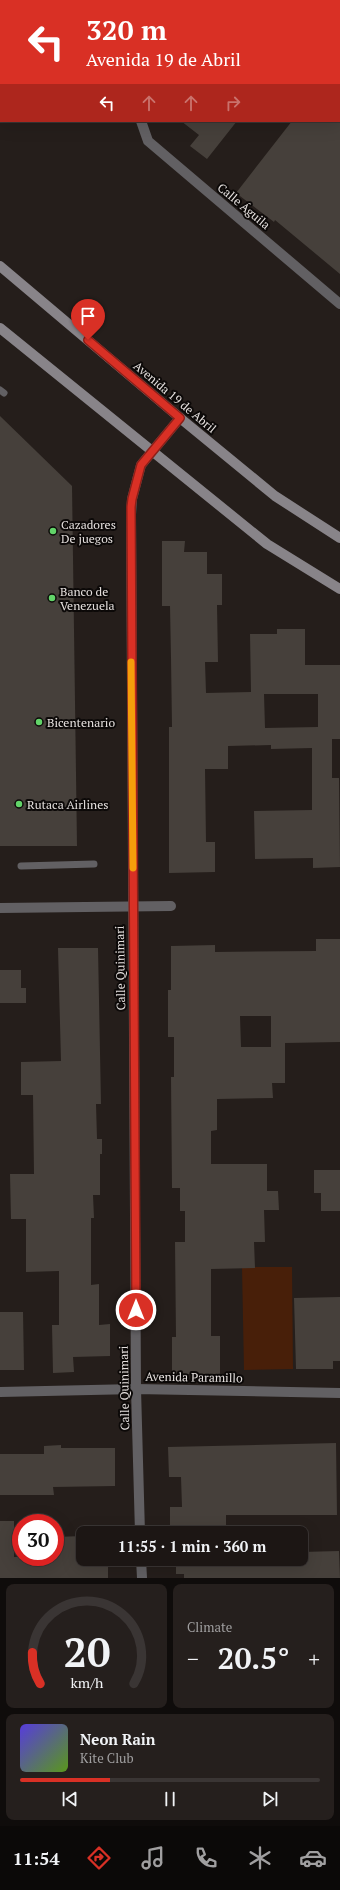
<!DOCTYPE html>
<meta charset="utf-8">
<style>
:root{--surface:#1c1614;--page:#251f1d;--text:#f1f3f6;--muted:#a09fa0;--line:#3a3534;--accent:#d93025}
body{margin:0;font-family:"PT Serif",serif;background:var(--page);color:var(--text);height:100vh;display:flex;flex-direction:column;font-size:15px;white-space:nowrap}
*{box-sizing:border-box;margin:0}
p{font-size:13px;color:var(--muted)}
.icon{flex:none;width:22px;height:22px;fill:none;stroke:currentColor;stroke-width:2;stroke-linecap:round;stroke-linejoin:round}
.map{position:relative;height:1578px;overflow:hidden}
.details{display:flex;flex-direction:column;gap:6px;padding:6px;background:#0f0c0b;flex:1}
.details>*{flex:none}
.hud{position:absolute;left:0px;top:0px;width:340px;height:122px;box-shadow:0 4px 16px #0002,0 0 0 1px var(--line);background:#d93025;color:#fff;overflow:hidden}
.speed{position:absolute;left:12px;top:1514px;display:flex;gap:8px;font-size:20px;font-weight:700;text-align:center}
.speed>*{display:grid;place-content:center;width:52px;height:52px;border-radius:50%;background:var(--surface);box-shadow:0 4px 16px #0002,0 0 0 1px var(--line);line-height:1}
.speed .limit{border:6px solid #d22;background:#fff;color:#111}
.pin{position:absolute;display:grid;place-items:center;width:34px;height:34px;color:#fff;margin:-41px -17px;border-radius:50% 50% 50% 0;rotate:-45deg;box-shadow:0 0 4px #0007}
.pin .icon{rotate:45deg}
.me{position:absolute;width:44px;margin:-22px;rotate:0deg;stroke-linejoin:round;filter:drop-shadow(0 0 3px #0008)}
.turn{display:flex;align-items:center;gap:14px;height:84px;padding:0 20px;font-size:18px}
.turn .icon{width:52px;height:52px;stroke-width:2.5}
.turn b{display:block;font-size:28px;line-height:34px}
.lanes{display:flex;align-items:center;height:38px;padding:0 20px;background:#0003;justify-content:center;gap:20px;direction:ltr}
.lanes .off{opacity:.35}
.big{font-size:30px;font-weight:800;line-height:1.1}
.details .card{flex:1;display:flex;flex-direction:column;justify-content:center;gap:6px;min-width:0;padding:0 14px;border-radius:8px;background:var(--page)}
.details .dial{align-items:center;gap:0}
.dial svg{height:104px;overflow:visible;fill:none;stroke:var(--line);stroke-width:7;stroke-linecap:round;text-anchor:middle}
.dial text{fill:var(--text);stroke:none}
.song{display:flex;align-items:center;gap:12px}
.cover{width:48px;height:48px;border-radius:6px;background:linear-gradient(135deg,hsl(250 70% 55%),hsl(90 70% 35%))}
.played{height:4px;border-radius:2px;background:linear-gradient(90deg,var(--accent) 30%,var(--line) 30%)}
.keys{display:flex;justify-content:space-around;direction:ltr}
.heat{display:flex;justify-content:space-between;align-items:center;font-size:22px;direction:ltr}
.details .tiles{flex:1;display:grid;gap:6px;grid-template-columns:1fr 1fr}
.card:last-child{grid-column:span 2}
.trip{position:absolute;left:76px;top:1526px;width:232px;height:40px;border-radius:8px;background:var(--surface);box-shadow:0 4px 16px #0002,0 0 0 1px var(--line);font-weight:800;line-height:40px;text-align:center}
.menu{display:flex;height:64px;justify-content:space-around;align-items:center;background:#0b0908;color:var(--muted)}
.menu .icon{width:28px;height:28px}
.menu .active{color:var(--accent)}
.menu b{font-size:18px;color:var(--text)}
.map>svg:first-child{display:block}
.green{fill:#481f09}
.building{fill:#46403b;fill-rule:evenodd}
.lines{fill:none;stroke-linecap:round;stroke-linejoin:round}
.lane{stroke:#626063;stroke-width:7}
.street{stroke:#626063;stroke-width:10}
.secondary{stroke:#888489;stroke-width:10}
.route-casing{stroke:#8d1f18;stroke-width:10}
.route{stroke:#d93025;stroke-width:7}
.slow{stroke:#f59e0b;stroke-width:7}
.poi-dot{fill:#62d469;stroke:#0c0908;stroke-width:1.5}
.labels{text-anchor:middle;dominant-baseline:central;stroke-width:4;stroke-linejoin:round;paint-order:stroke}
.street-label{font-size:12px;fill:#e5e0de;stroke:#0c0908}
.poi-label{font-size:12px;fill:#e5e0de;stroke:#0c0908;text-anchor:start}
</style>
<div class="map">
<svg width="340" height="1578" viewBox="0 0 340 1578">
<rect width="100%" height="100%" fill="#251e1b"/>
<path class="green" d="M 242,1267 L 292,1267 L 293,1369 L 244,1370 Z"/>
<g class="building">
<path d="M 181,121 L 237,121 L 207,159 L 190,146 L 199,135 Z"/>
<path d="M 292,121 L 340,121 L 340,274 L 275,220 L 274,222 L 236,193 Z"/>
<path d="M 0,416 L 72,486 L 77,846 L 0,846 Z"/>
<path d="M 162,541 L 185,541 L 184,552 L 207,552 L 207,574 L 222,574 L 222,605 L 217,605 L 218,662 L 205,662 L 206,693 L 251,692 L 250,634 L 277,634 L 277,629 L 305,629 L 305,665 L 340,665 L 340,739 L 332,739 L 332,778 L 339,778 L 340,867 L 313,868 L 313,858 L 255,859 L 254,811 L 312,810 L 312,748 L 271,749 L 271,745 L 228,746 L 228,769 L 205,769 L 206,842 L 215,842 L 215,872 L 169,873 L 169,727 L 172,727 L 171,658 L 170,606 L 162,606 ZM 264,694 L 318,694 L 318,727 L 265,728 Z"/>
<path d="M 316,939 L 340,939 L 340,1042 L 285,1043 L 285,1083 L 272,1083 L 273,1098 L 217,1099 L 217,1130 L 211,1131 L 211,1164 L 267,1164 L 267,1191 L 278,1191 L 279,1210 L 264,1210 L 265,1242 L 254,1242 L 255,1268 L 211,1269 L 211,1336 L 220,1336 L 220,1374 L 172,1374 L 172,1337 L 176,1337 L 175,1242 L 185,1242 L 185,1211 L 180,1211 L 180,1188 L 172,1188 L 171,1077 L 174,1077 L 174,1037 L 168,1037 L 168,990 L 171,990 L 171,946 L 215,945 L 215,952 L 316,951 ZM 240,1016 L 271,1016 L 271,1047 L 241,1047 Z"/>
<path d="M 58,948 L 98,948 L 101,1104 L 96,1104 L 97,1139 L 102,1139 L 102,1154 L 100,1154 L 100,1195 L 93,1195 L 94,1218 L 91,1218 L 91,1285 L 99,1284 L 99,1325 L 110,1324 L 110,1356 L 73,1357 L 74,1372 L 53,1373 L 52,1325 L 59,1325 L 59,1271 L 26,1272 L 26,1219 L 11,1219 L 10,1174 L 34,1174 L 33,1095 L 21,1095 L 21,1062 L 61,1061 Z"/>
<path d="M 0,970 L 21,970 L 21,988 L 26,988 L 26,1003 L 0,1003 Z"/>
<path d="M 314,1170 L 340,1170 L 340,1211 L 321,1211 L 321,1193 L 314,1193 Z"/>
<path d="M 340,1297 L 340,1361 L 333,1361 L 333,1369 L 296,1369 L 294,1298 Z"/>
<path d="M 0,1312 L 23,1312 L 24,1370 L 0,1370 Z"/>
<path d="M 336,1443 L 337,1515 L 226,1515 L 226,1526 L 170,1526 L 170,1507 L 182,1507 L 181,1477 L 169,1477 L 168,1447 Z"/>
<path d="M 61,1445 L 61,1448 L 115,1448 L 115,1486 L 53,1487 L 54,1495 L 0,1495 L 0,1454 L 44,1454 L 44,1446 Z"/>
<path d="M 0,1521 L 14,1521 L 14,1557 L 55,1557 L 55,1537 L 83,1536 L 83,1559 L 108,1559 L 108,1578 L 0,1578 Z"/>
<path d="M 339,1551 L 340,1578 L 184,1578 L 184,1574 L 176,1574 L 176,1559 L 301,1559 L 301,1552 Z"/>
</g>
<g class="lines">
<g class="lane">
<path d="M 0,390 L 4,393"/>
<path d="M 21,866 L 94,864"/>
</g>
<g class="street">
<path d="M 274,0 L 275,1"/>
<path d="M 339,53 L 340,54"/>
<path d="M 141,121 L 148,141 L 340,304"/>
<path d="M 0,908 L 171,906"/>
<path d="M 0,1392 L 136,1389 L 340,1393"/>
<path d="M 140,1533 L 136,1389 L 131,515 L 132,499 L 141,465 L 180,418"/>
<path d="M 141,1559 L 142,1578"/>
</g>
<g class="secondary">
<path d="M 0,266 L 180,418 L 275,496 L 340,538"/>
<path d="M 0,328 L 267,544 L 340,589"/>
</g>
</g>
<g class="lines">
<defs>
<path id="route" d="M 88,340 L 180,418 L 141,465 L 132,499 L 131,507 L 136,1310"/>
</defs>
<use href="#route" class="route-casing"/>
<use href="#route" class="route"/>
<path class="slow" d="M 131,662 L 133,868"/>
</g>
<g class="poi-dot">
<circle cx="53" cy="531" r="4"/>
<circle cx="52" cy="598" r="4"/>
<circle cx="39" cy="722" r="4"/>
<circle cx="19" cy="804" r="4"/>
</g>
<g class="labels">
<g class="street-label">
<text transform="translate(244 206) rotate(40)">Calle Águila</text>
<text transform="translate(175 397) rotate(40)">Avenida 19 de Abril</text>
<text transform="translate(120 968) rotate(-91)">Calle Quinimari</text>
<text transform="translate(194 1377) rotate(1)">Avenida Paramillo</text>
<text transform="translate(124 1388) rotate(-91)">Calle Quinimari</text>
</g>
<g class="poi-label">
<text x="61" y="524">Cazadores<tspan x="61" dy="14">De juegos</tspan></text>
<text x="60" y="591">Banco de<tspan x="60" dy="14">Venezuela</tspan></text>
<text x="47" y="722">Bicentenario</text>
<text x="27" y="804">Rutaca Airlines</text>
</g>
</g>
</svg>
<div class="speed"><div class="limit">30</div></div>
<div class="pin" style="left:88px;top:340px;background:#d93025"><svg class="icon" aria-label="arrive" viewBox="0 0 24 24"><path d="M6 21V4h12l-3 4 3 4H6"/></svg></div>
<svg class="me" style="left:136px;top:1310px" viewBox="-20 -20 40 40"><circle r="17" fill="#d93025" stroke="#fff" stroke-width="3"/><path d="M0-11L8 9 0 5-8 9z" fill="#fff"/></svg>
<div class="trip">11:55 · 1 min · 360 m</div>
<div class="hud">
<div class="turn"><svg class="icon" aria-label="left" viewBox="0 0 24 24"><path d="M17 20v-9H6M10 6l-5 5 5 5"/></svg><div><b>320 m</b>Avenida 19 de Abril</div></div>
<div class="lanes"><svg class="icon" aria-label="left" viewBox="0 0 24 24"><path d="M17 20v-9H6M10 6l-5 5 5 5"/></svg><svg class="icon off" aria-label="ahead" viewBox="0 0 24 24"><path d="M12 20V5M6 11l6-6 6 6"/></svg><svg class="icon off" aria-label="ahead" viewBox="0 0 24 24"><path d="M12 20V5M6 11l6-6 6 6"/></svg><svg class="icon off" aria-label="right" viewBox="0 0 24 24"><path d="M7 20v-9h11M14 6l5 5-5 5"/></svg></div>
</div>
</div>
<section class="details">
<div class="tiles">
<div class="card dial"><svg viewBox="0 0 100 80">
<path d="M14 69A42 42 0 1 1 86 69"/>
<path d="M14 69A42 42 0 0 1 8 45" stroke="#d93025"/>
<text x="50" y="56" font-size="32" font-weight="700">20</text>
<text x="50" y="72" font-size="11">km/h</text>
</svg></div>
<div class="card"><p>Climate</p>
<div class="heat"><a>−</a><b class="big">20.5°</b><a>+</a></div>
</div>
<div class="card">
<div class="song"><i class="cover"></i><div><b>Neon Rain</b><p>Kite Club</p></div></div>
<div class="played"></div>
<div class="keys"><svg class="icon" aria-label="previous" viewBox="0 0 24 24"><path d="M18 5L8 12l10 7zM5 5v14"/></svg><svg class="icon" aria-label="pause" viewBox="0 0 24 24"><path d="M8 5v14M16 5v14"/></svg><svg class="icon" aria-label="next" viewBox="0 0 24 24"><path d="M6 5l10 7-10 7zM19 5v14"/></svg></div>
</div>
</div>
</section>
<nav class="menu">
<b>11:54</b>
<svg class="icon active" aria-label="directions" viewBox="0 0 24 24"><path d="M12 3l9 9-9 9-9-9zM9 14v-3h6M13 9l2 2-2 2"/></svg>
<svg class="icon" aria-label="music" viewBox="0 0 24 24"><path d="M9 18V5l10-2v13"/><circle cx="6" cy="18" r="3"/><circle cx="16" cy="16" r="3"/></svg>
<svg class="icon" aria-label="phone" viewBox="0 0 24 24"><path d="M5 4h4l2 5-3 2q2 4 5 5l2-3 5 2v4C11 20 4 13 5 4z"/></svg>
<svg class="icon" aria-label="climate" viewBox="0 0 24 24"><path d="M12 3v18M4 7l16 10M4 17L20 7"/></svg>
<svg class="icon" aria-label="car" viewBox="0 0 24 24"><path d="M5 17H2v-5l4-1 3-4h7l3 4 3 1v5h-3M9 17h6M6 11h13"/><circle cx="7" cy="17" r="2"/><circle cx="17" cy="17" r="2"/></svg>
</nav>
